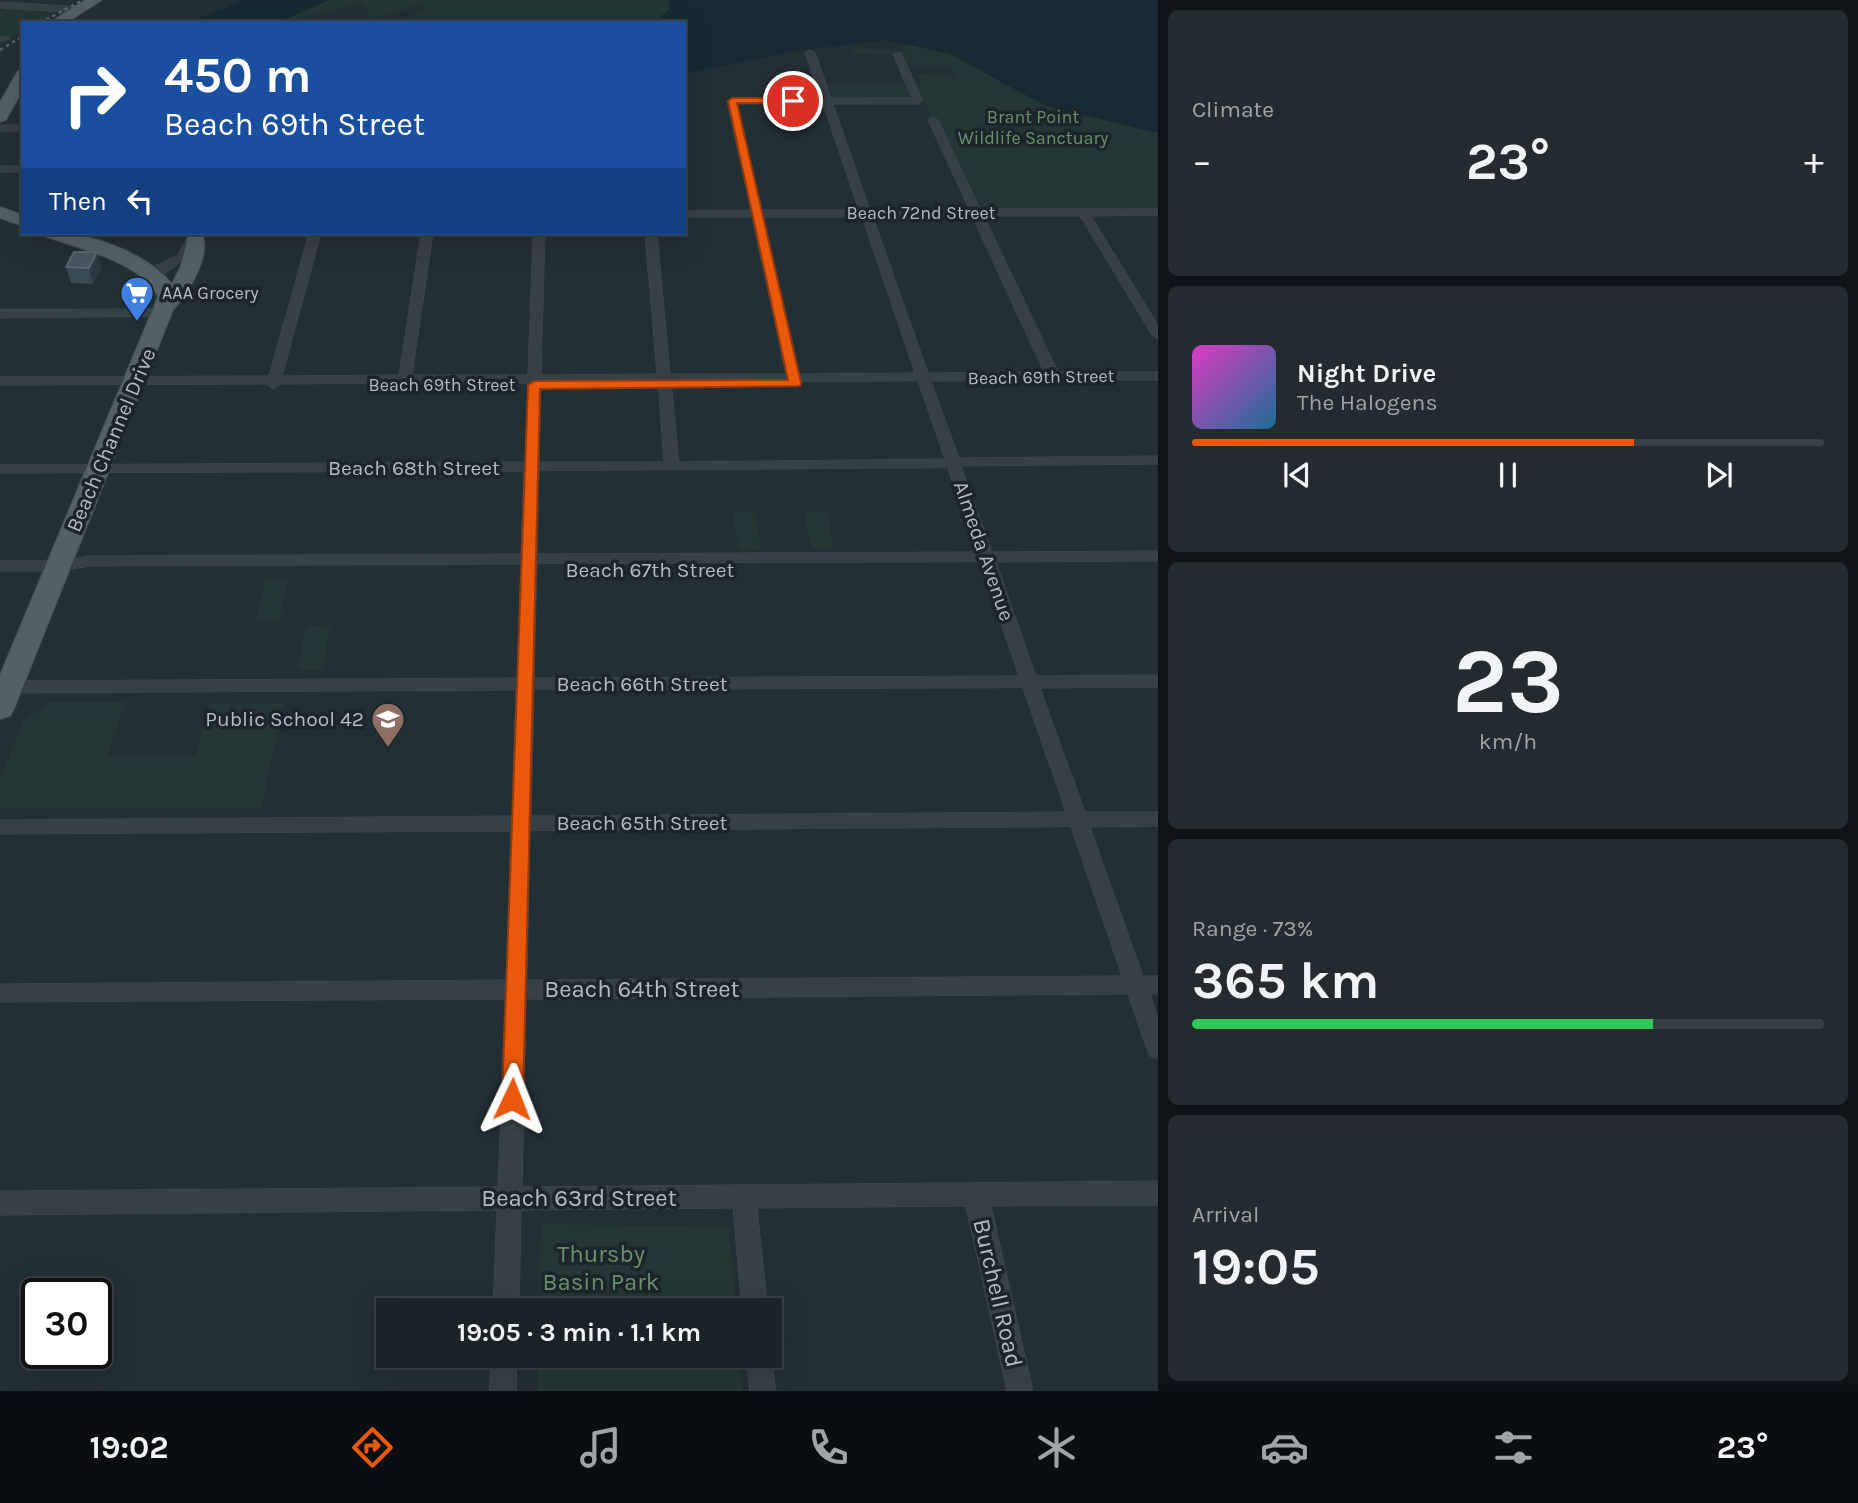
<!DOCTYPE html>
<meta charset="utf-8">
<style>
:root{--surface:#1a2328;--page:#232b30;--text:#f1f3f6;--muted:#9fa4a8;--line:#384045;--accent:#ea580c}
body{margin:0;font-family:Karla,sans-serif;background:var(--page);color:var(--text);height:100vh;display:flex;flex-direction:column;font-size:26px;white-space:nowrap}
*{box-sizing:border-box;margin:0}
p{font-size:23px;color:var(--muted)}
.icon{flex:none;width:38px;height:38px;fill:none;stroke:currentColor;stroke-width:2;stroke-linecap:round;stroke-linejoin:round}
.map{position:relative;flex:1;overflow:hidden}
.details{display:flex;flex-direction:column;gap:10px;padding:10px;background:#0e1316;width:700px}
.details>*{flex:none}
.banner{position:absolute;left:21px;top:21px;width:665px;height:214px;border-radius:0px;box-shadow:0 7px 28px #0002,0 0 0 2px var(--line);background:#1a4fa0;color:#fff;overflow:hidden}
.speed{position:absolute;left:21px;top:1278px;display:flex;gap:14px;font-size:35px;font-weight:700;text-align:center}
.speed>*{display:grid;place-content:center;width:91px;height:91px;border-radius:50%;background:var(--surface);box-shadow:0 7px 28px #0002,0 0 0 2px var(--line);line-height:1}
.speed .limit{border:4px solid #111;border-radius:10px;background:#fff;color:#111}
.pin{position:absolute;display:grid;place-items:center;width:60px;height:60px;color:#fff;margin:-30px;border:4px solid #fff;border-radius:50%;box-shadow:0 2px 7px #0007}
.me{position:absolute;width:77px;margin:-38px;rotate:2deg;stroke-linejoin:round;filter:drop-shadow(0 0 5px #0008)}
.turn{display:flex;align-items:center;gap:24px;height:147px;padding:0 28px;font-size:32px}
.turn .icon{width:91px;height:91px;stroke-width:2.5}
.turn b{display:block;font-size:49px;line-height:60px}
.then{display:flex;align-items:center;height:66px;padding:0 28px;background:#0003;gap:14px;font-size:26px}
.big{font-size:52px;font-weight:700;line-height:1.1}
.details .card{flex:1;display:flex;flex-direction:column;justify-content:center;gap:10px;min-width:0;padding:0 24px;border-radius:10px;background:var(--page)}
.details .dial{align-items:center;gap:0}
.dial b{font-size:91px;line-height:1}
.song{display:flex;align-items:center;gap:21px}
.cover{width:84px;height:84px;border-radius:10px;background:linear-gradient(135deg,hsl(310 70% 55%),hsl(200 70% 35%))}
.played{height:7px;border-radius:4px;background:linear-gradient(90deg,var(--accent) 70%,var(--line) 70%)}
.keys{display:flex;justify-content:space-around;direction:ltr}
.heat{display:flex;justify-content:space-between;align-items:center;font-size:38px;direction:ltr}
.charge{height:10px;border-radius:5px;background:linear-gradient(90deg,#34c759 73%,var(--line) 0)}
.trip{position:absolute;left:376px;top:1298px;width:406px;height:70px;border-radius:0px;background:var(--surface);box-shadow:0 7px 28px #0002,0 0 0 2px var(--line);font-weight:700;line-height:70px;text-align:center}
.tabs{display:flex;height:112px;justify-content:space-around;align-items:center;background:#0a0e10;color:var(--muted)}
.tabs .icon{width:49px;height:49px}
.tabs .selected{color:var(--accent)}
.tabs b{font-size:32px;color:var(--text)}
main{display:flex;flex:1;min-height:0}
.map>svg:first-child{display:block}
.green{fill:#243734}
.water{fill:#172932}
.lines{fill:none;stroke-linecap:round;stroke-linejoin:round}
.street-casing{stroke:#424c53;stroke-width:1}
.primary-casing{stroke:#424c53;stroke-width:2}
.street{fill:#354146;fill-rule:evenodd}
.primary{fill:#536066;fill-rule:evenodd}
.rail{stroke:#57666d;stroke-width:2.5;stroke-dasharray:3.5 3.5;stroke-linecap:butt}
.wall{fill:#3a4a52}
.shaded-wall{fill:#2b3a41}
.building{fill:#47565e;stroke:#57666e;stroke-width:2}
.route{fill:#ea580c;stroke:#983908;stroke-width:2}
.labels{text-anchor:middle;dominant-baseline:central;stroke-width:7;stroke-linejoin:round;paint-order:stroke}
.far-park-label{font-size:18px;fill:#6a9169;stroke:#1b252b}
.far-street-label{font-size:18px;fill:#b0bcc3;stroke:#1b252b}
.far-poi-label{font-size:18px;fill:#b0bcc3;stroke:#1b252b;text-anchor:start}
.street-label{font-size:21px;fill:#b0bcc3;stroke:#1b252b}
.poi-label{font-size:21px;fill:#b0bcc3;stroke:#1b252b;text-anchor:end}
.near-street-label{font-size:24px;fill:#b0bcc3;stroke:#1b252b}
.near-park-label{font-size:24px;fill:#6a9169;stroke:#1b252b}
</style>
<main>
<div class="map">
<svg width="1158" height="1391" viewBox="0 0 1158 1391">
<rect width="100%" height="100%" fill="#222f35"/>
<g class="green">
<path d="M 320,0 L 675,0 L 673,11 L 658,23 L 416,23 L 407,18 L 429,9 L 418,4 L 366,22 L 369,14 L 364,4 C 332,7 302,23 270,23 Z"/>
<path d="M 4,7 L 58,11 L 37,23 L 23,23 L 23,31 L 12,37 L 0,36 L 0,11 Z"/>
<path d="M 904,42 L 1158,74 L 1158,212 L 975,213 L 916,84 L 921,81 L 918,74 L 952,75 L 954,81 L 957,81 L 950,67 L 911,67 L 901,55 L 855,54 L 851,47 L 906,51 Z"/>
<path d="M 827,84 L 904,84 L 911,95 L 906,98 L 833,97 Z"/>
<path d="M 804,511 L 827,511 L 834,548 L 811,548 Z"/>
<path d="M 733,512 L 755,512 L 761,550 L 738,549 Z"/>
<path d="M 266,579 L 289,579 L 279,621 L 255,621 Z"/>
<path d="M 330,625 L 323,670 L 298,670 L 306,626 Z"/>
<path d="M 50,702 L 126,702 L 107,756 L 195,756 L 210,703 L 284,703 L 261,808 L 0,808 L 0,780 L 23,721 Z"/>
<path d="M 541,1224 L 729,1227 L 736,1311 L 539,1311 Z"/>
<path d="M 538,1356 L 739,1356 L 742,1391 L 538,1391 Z"/>
</g>
<g class="water">
<path d="M 244,0 L 330,0 L 276,23 L 188,23 Z"/>
<path d="M 669,0 L 1158,0 L 1158,133 L 1044,105 L 950,54 L 887,40 L 795,51 L 684,74 L 684,23 L 652,23 L 669,10 Z"/>
</g>
<g class="lines">
<defs>
<g id="street">
<path d="M 0,2 L 68,6 L 72,9 L 68,12 L 0,8 Z"/>
<path d="M 0,36 L 9,37 L 10,39 L 0,42 Z"/>
<path d="M 810,50 L 815,53 L 831,98 L 912,98 L 893,54 L 901,52 L 923,101 L 918,104 L 833,104 L 870,210 L 969,209 L 928,120 L 933,117 L 938,120 L 980,209 L 1158,209 L 1158,215 L 1091,216 L 1158,325 L 1158,339 L 1152,335 L 1080,216 L 984,216 L 1058,372 L 1158,372 L 1158,380 L 931,381 L 959,458 L 1158,456 L 1158,464 L 961,466 L 992,552 L 1158,551 L 1158,561 L 996,562 L 1036,676 L 1158,675 L 1158,687 L 1040,688 L 1085,812 L 1158,812 L 1158,826 L 1090,827 L 1143,976 L 1158,976 L 1158,994 L 1150,994 L 1158,1018 L 1158,1059 L 1150,1056 L 1147,1049 L 1128,994 L 526,999 L 522,1187 L 1158,1181 L 1158,1205 L 991,1206 L 1033,1391 L 1007,1391 L 966,1206 L 757,1208 L 768,1311 L 742,1311 L 733,1208 L 521,1210 L 519,1311 L 493,1311 L 497,1210 L 0,1215 L 0,1191 L 498,1187 L 505,999 L 0,1002 L 0,984 L 506,980 L 511,831 L 0,834 L 0,820 L 512,816 L 516,690 L 0,693 L 0,681 L 517,678 L 521,564 L 90,566 L 59,571 L 0,571 L 0,561 L 59,561 L 90,556 L 521,554 L 524,471 L 0,473 L 0,465 L 525,462 L 528,383 L 411,383 L 409,388 L 399,388 L 398,383 L 280,384 L 273,389 L 267,384 L 0,385 L 0,377 L 269,376 L 309,233 L 321,233 L 282,376 L 399,375 L 421,233 L 433,233 L 412,375 L 528,375 L 533,233 L 545,233 L 541,375 L 657,374 L 645,233 L 657,233 L 670,374 L 786,374 L 752,217 L 684,217 L 684,211 L 751,210 L 727,101 L 732,98 L 821,98 L 805,53 ZM 738,104 L 823,104 L 859,210 L 762,210 ZM 972,216 L 1044,372 L 928,373 L 873,217 ZM 764,217 L 862,217 L 915,373 L 800,374 ZM 918,381 L 945,459 L 679,462 L 671,382 L 788,382 L 795,387 L 800,386 L 801,382 ZM 658,382 L 664,462 L 539,462 L 541,383 ZM 948,468 L 976,552 L 537,554 L 539,471 ZM 980,562 L 1019,676 L 534,678 L 537,564 ZM 1023,688 L 1066,812 L 531,816 L 534,690 ZM 1071,827 L 1122,976 L 527,980 L 530,831 Z"/>
<rect x="0" y="125" width="23" height="6"/>
<rect x="0" y="166" width="23" height="6"/>
<path d="M 191,233 L 203,233 C 191,251 171,279 147,276 L 147,270 L 177,255 Z"/>
<path d="M 164,309 L 170,313 L 168,316 L 0,318 L 0,310 Z"/>
<path d="M 770,1351 L 776,1391 L 750,1391 L 746,1356 L 770,1356 Z"/>
<path d="M 491,1356 L 517,1356 L 516,1391 L 490,1391 Z"/>
</g>
<g id="primary">
<path d="M 85,0 L 102,0 L 66,23 L 49,23 Z"/>
<path d="M 23,70 L 23,89 L 6,120 L 0,122 L 0,102 L 18,71 Z"/>
<path d="M 0,207 L 23,215 L 23,226 L 0,218 Z"/>
<path d="M 45,233 C 86,231 145,251 172,284 L 181,266 L 188,235 L 202,235 C 212,254 187,296 173,310 L 14,709 L 10,716 L 0,719 L 0,675 L 158,297 C 145,264 79,248 47,237 Z"/>
</g>
</defs>
<use href="#street" class="street-casing"/>
<use href="#primary" class="primary-casing"/>
<use href="#street" class="street"/>
<use href="#primary" class="primary"/>
<g class="rail">
<path d="M 40,23 L 83,0"/>
<path d="M 0,50 L 23,36"/>
</g>
</g>
<path class="wall" d="M 97,252 L 101,268 L 93,284 L 71,283 L 66,267 Z"/>
<path class="shaded-wall" d="M 97,252 L 101,268 L 93,284 L 89,268 Z"/>
<path class="building" d="M 74,252 L 97,252 L 89,268 L 66,267 Z"/>
<path class="route" d="M 793,98 L 796,99 L 796,103 L 737,103 L 801,383 L 800,386 L 540,389 L 523,1099 L 520,1105 L 512,1108 L 505,1105 L 502,1099 L 528,385 L 534,381 L 788,380 L 728,101 L 732,98 Z"/>
<defs>
<symbol id="supermarket-pin" viewBox="-11 -11 22 30"><path d="M0 17L-7.5 6A9.5 9.5 0 1 1 7.5 6Z" fill="#3f7fe0" stroke="#1b252b"/><path d="M-6-5.5h2.5l.6 2H6L4.5 2H-2.5L-4.4-4H-6ZM-1.5 3.2a1.3 1.3 0 1 0 .1 0ZM3 3.2a1.3 1.3 0 1 0 .1 0Z" fill="#fff"/></symbol>
<symbol id="school-pin" viewBox="-11 -11 22 30"><path d="M0 17L-7.5 6A9.5 9.5 0 1 1 7.5 6Z" fill="#8d6e63" stroke="#1b252b"/><path d="M0-5L7-2L0 1L-7-2ZM-4 1L0 2.5L4 1V4Q0 6-4 4Z" fill="#fff"/></symbol>
</defs>
<g fill-rule="evenodd">
<use href="#supermarket-pin" x="118" y="274" width="38" height="52"/>
<use href="#school-pin" x="369" y="700" width="38" height="52"/>
</g>
<g class="labels">
<g class="far-park-label">
<text x="1033" y="117">Brant Point<tspan x="1033" dy="21">Wildlife Sanctuary</tspan></text>
</g>
<g class="far-street-label">
<text x="921" y="213">Beach 72nd Street</text>
<text transform="translate(1041 377) rotate(-1)">Beach 69th Street</text>
<text x="442" y="385">Beach 69th Street</text>
</g>
<g class="far-poi-label">
<text x="162" y="293">AAA Grocery</text>
</g>
<g class="street-label">
<text transform="translate(111 440) rotate(-67)">Beach Channel Drive</text>
<text x="414" y="468">Beach 68th Street</text>
<text transform="translate(984 551) rotate(71)">Almeda Avenue</text>
<text x="650" y="570">Beach 67th Street</text>
<text x="642" y="684">Beach 66th Street</text>
<text x="642" y="823">Beach 65th Street</text>
</g>
<g class="poi-label">
<text x="364" y="719">Public School 42</text>
</g>
<g class="near-street-label">
<text x="642" y="989">Beach 64th Street</text>
<text x="579" y="1198">Beach 63rd Street</text>
<text transform="translate(998 1293) rotate(77)">Burchell Road</text>
</g>
<g class="near-park-label">
<text x="601" y="1254">Thursby<tspan x="601" dy="28">Basin Park</tspan></text>
</g>
</g>
</svg>
<div class="speed"><div class="limit">30</div></div>
<div class="pin" style="left:793px;top:101px;background:#d93025"><svg class="icon" aria-label="arrive" viewBox="0 0 24 24"><path d="M6 21V4h12l-3 4 3 4H6"/></svg></div>
<svg class="me" style="left:512px;top:1099px" viewBox="-20 -20 40 40"><path d="M0-17L14 15 0 8-14 15z" fill="#ea580c" stroke="#fff" stroke-width="4"/></svg>
<div class="trip">19:05 · 3 min · 1.1 km</div>
<div class="banner">
<div class="turn"><svg class="icon" aria-label="right" viewBox="0 0 24 24"><path d="M7 20v-9h11M14 6l5 5-5 5"/></svg><div><b>450 m</b>Beach 69th Street</div></div>
<div class="then">Then<svg class="icon" aria-label="left" viewBox="0 0 24 24"><path d="M17 20v-9H6M10 6l-5 5 5 5"/></svg></div>
</div>
</div>
<section class="details">
<div class="card"><p>Climate</p>
<div class="heat"><a>−</a><b class="big">23°</b><a>+</a></div>
</div>
<div class="card">
<div class="song"><i class="cover"></i><div><b>Night Drive</b><p>The Halogens</p></div></div>
<div class="played"></div>
<div class="keys"><svg class="icon" aria-label="previous" viewBox="0 0 24 24"><path d="M18 5L8 12l10 7zM5 5v14"/></svg><svg class="icon" aria-label="pause" viewBox="0 0 24 24"><path d="M8 5v14M16 5v14"/></svg><svg class="icon" aria-label="next" viewBox="0 0 24 24"><path d="M6 5l10 7-10 7zM19 5v14"/></svg></div>
</div>
<div class="card dial"><b>23</b><p>km/h</p></div>
<div class="card"><p>Range · 73%</p><b class="big">365 km</b><div class="charge"></div></div>
<div class="card"><p>Arrival</p><b class="big">19:05</b></div>
</section>
</main>
<nav class="tabs">
<b>19:02</b>
<svg class="icon selected" aria-label="directions" viewBox="0 0 24 24"><path d="M12 3l9 9-9 9-9-9zM9 14v-3h6M13 9l2 2-2 2"/></svg>
<svg class="icon" aria-label="music" viewBox="0 0 24 24"><path d="M9 18V5l10-2v13"/><circle cx="6" cy="18" r="3"/><circle cx="16" cy="16" r="3"/></svg>
<svg class="icon" aria-label="phone" viewBox="0 0 24 24"><path d="M5 4h4l2 5-3 2q2 4 5 5l2-3 5 2v4C11 20 4 13 5 4z"/></svg>
<svg class="icon" aria-label="climate" viewBox="0 0 24 24"><path d="M12 3v18M4 7l16 10M4 17L20 7"/></svg>
<svg class="icon" aria-label="car" viewBox="0 0 24 24"><path d="M5 17H2v-5l4-1 3-4h7l3 4 3 1v5h-3M9 17h6M6 11h13"/><circle cx="7" cy="17" r="2"/><circle cx="17" cy="17" r="2"/></svg>
<svg class="icon" aria-label="filters" viewBox="0 0 24 24"><path d="M4 7h16M4 17h16"/><circle cx="9" cy="7" r="2"/><circle cx="15" cy="17" r="2"/></svg>
<b>23°</b>
</nav>
